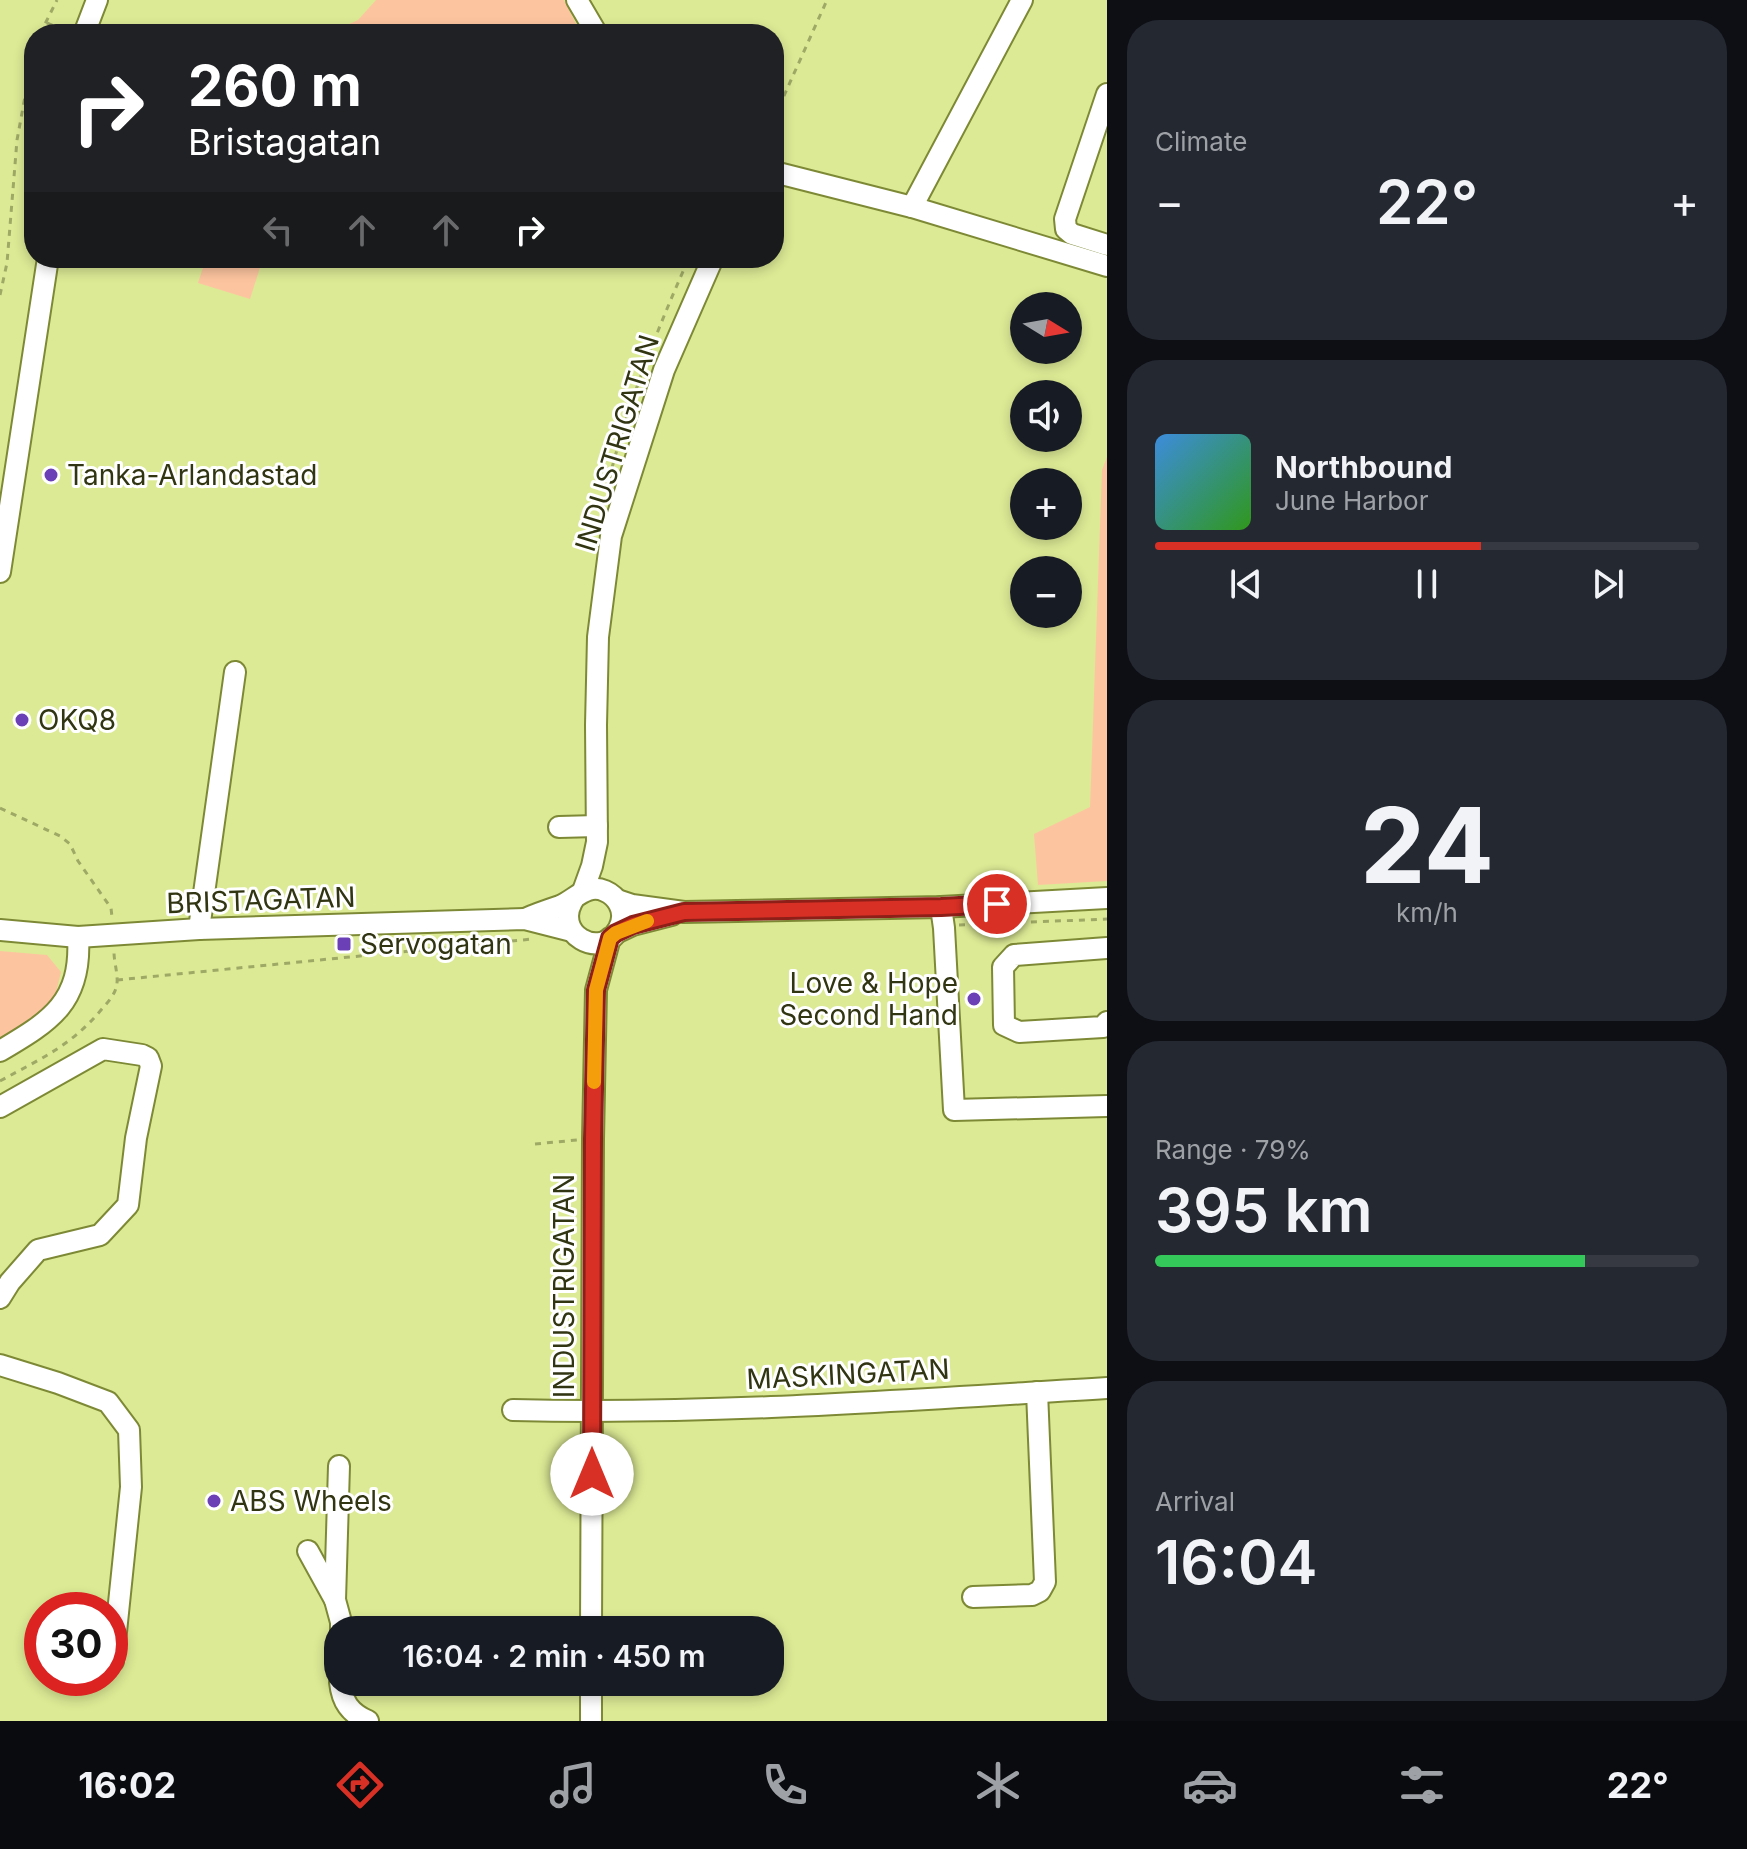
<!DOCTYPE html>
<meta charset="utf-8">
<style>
:root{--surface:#171b24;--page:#242831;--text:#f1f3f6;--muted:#9ea1a6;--line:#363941;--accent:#d93025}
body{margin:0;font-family:Inter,sans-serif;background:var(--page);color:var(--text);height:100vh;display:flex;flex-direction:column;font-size:30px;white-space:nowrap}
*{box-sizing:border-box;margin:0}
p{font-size:26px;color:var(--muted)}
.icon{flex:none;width:44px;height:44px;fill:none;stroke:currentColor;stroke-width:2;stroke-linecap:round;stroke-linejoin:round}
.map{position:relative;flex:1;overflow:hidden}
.sheet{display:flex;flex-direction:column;gap:20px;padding:20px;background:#0d0f14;width:640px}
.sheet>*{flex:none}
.banner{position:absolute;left:24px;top:24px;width:760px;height:244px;border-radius:32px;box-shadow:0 4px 12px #0003;background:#202124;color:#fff;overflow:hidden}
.needle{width:52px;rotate:101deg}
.buttons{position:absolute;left:1010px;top:292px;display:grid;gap:16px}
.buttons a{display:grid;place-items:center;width:72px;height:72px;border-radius:50%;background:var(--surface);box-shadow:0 4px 12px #0003;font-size:40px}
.speed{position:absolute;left:24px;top:1592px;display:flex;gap:16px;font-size:40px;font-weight:700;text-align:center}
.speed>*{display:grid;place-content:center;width:104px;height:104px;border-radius:50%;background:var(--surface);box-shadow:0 4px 12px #0003;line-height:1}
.speed .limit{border:12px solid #d22;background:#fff;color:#111}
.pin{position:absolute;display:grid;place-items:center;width:68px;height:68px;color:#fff;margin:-34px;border:4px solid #fff;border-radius:50%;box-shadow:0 2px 8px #0007}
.me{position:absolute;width:88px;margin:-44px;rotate:0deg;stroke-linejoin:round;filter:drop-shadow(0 0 6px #0008)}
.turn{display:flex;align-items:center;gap:28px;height:168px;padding:0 32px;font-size:36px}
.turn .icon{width:104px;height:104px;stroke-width:2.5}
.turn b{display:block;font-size:56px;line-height:68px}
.lanes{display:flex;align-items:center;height:76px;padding:0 32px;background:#0003;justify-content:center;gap:40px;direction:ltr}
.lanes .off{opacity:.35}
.big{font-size:60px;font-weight:600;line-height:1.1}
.sheet .widget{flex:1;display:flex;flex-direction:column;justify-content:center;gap:12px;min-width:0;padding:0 28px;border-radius:32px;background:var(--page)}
.sheet .dial{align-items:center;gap:0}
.dial b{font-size:104px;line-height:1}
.song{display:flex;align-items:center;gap:24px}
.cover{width:96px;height:96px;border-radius:12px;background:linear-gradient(135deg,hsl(210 70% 55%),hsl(110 70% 35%))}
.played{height:8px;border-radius:4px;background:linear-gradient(90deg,var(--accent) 60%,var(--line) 60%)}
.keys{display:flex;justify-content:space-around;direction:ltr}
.heat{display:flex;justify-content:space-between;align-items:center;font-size:44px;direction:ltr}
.charge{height:12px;border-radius:6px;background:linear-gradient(90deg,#34c759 79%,var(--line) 0)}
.trip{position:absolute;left:324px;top:1616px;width:460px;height:80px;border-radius:32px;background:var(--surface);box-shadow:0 4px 12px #0003;font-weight:600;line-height:80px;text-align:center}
.menu{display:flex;height:128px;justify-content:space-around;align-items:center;background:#090b0e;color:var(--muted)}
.menu .icon{width:56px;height:56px}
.menu .on{color:var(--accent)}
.menu b{font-size:36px;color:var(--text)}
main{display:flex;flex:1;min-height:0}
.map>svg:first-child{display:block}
.green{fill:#fdc59f}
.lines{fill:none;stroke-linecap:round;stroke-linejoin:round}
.minor-casing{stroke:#7e8935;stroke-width:24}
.path{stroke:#9fa966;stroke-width:3;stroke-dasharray:6 6;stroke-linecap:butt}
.minor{stroke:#fff;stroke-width:20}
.route-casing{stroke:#8d1f18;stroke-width:20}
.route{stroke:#d93025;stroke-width:14}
.slow{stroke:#f59e0b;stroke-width:14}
.poi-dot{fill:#6b40b7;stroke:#fff;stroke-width:3}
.labels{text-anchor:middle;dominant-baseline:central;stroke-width:6;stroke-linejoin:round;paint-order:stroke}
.street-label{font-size:28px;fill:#313512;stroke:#fff}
.poi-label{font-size:28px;fill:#313512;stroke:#fff;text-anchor:start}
</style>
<main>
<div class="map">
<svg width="1107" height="1721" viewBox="0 0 1107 1721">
<rect width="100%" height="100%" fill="#dcea95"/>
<g class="green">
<path d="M 376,0 L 564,0 L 581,34 L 327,34 L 358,20 Z"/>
<path d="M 206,258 L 263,258 L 250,299 L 198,283 Z"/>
<path d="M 1107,457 L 1107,881 L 1038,885 L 1034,834 L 1090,807 L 1102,470 Z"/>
<path d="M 0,951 L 47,955 L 61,972 L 54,1001 L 26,1032 L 0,1045 Z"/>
</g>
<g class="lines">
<defs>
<g id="minor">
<path d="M 577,0 L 597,34"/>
<path d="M 84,34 L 97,0"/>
<path d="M 1107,94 L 1065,219 L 1066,229 L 1072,234 L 1107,245"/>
<path d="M 774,172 L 912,207 L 1107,266"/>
<path d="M 912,207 L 1022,0"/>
<path d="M 0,572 L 48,258"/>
<path d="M 559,827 L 597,826"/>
<path d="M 583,891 L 592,866 L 597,842 L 596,725 L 598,637 L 611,536 L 664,370 L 713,258"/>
<path d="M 617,900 L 632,905 L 684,912 L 941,907 L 1107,898"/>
<path d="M 941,907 L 944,928 L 954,1110 L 1107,1106"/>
<path d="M 525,919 C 536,914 548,910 560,906 C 576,899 587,883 605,891 C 612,894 616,898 619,904 C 623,911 623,920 619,928 C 603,962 549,934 575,897"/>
<path d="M 199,929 L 235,672"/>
<path d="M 0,930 L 78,937 L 199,929 L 525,919 L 572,931"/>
<path d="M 616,933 L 633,925 L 672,915"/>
<path d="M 1107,948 L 1014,955 L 1003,967 L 1004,1025 L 1019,1032 L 1103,1027 L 1107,1022"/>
<path d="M 0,1051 C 51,1021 82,1002 78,937"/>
<path d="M 0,1107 L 103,1049 L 142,1055 L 148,1058 L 151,1066 L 136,1138 L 128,1205 L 100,1235 L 38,1250 L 10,1282 L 0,1298"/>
<path d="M 0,1365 L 58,1383 L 108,1402 L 129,1430 L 131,1487 L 113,1661"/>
<path d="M 513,1410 C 711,1415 909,1400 1107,1388"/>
<path d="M 339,1466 L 335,1600 L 341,1622 L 341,1630"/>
<path d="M 308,1551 L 335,1600"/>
<path d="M 973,1597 L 1032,1595 L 1040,1591 L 1045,1582 L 1037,1392"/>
<path d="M 591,1630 L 593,1139 L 596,990 L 610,938"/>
<path d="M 340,1682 C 342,1702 350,1713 368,1721"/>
<path d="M 591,1721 L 591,1682"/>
</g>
</defs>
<use href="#minor" class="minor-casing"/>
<g class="path">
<path d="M 47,23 L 69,32"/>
<path d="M 40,34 L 57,0"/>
<path d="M 774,118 L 827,0"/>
<path d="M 0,295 L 7,263 L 17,140 L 34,48"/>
<path d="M 606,492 C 625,411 655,334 689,258"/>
<path d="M 0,808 L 60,836 L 70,844 L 78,861 L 111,908 L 112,917"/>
<path d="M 959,925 L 1107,919"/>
<path d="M 117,980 L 532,939"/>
<path d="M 0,1081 C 40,1059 71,1046 101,1010 C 108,1002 116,994 117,983 C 118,974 114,962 114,952"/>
<path d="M 535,1144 L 577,1140"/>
</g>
<use href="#minor" class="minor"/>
</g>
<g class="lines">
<defs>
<path id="route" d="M 592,1474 L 593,1139 L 596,990 L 610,938 L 616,933 L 633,925 L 684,912 L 941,907 L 997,904"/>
</defs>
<use href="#route" class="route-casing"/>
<use href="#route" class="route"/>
<path class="slow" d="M 594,1082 L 596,990 L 610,938 L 616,933 L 647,921"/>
</g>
<g class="poi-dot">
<circle cx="51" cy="475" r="8"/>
<circle cx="22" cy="720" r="8"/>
<rect x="336" y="936" width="16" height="16" rx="4"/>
<circle cx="974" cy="999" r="8"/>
<circle cx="214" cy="1501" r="8"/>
</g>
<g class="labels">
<g class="street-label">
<text transform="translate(617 443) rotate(-73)">INDUSTRIGATAN</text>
<text transform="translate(261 900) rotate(-2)">BRISTAGATAN</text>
<text transform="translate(564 1286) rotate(-90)">INDUSTRIGATAN</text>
<text transform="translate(848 1374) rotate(-3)">MASKINGATAN</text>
</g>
<g class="poi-label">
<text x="67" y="475">Tanka-Arlandastad</text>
<text x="38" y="720">OKQ8</text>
<text x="360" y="944">Servogatan</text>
<text x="958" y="983" text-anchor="end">Love &amp; Hope<tspan x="958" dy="32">Second Hand</tspan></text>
<text x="230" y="1501">ABS Wheels</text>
</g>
</g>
</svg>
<div class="buttons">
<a><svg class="needle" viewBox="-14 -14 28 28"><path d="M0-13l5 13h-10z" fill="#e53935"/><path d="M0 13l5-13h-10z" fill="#9ea1a6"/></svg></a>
<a><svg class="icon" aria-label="sound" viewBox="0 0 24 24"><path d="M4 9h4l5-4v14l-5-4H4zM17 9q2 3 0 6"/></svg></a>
<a>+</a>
<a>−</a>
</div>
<div class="speed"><div class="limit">30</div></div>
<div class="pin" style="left:997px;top:904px;background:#d93025"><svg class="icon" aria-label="arrive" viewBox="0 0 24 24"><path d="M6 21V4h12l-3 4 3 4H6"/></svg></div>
<svg class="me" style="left:592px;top:1474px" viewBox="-20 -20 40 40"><circle r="19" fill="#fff"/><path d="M0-13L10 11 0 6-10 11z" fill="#d93025"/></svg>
<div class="trip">16:04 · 2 min · 450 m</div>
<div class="banner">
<div class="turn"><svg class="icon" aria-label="right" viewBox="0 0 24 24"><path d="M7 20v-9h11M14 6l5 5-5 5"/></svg><div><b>260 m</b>Bristagatan</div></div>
<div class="lanes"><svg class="icon off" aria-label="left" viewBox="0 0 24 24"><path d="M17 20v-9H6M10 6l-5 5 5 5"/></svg><svg class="icon off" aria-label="ahead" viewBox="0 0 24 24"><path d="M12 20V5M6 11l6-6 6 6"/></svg><svg class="icon off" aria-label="ahead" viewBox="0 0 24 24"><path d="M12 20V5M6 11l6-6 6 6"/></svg><svg class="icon" aria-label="right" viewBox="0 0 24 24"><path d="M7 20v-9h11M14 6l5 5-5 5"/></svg></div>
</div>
</div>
<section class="sheet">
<div class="widget"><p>Climate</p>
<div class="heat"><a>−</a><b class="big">22°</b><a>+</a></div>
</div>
<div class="widget">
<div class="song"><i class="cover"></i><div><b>Northbound</b><p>June Harbor</p></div></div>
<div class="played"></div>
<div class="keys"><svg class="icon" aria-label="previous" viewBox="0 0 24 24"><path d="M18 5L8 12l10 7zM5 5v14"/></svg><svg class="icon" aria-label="pause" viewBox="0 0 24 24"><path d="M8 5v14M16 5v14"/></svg><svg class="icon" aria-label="next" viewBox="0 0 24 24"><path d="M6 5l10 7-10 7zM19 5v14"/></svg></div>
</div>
<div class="widget dial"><b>24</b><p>km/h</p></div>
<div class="widget"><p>Range · 79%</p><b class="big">395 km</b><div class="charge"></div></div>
<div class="widget"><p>Arrival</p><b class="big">16:04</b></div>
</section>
</main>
<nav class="menu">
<b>16:02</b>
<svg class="icon on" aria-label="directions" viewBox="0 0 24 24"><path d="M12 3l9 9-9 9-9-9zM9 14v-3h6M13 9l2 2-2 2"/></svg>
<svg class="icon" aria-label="music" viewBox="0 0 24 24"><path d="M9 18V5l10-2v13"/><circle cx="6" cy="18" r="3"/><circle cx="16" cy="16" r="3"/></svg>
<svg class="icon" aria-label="phone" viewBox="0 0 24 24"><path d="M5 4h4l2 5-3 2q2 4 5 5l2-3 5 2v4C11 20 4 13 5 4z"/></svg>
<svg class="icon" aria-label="climate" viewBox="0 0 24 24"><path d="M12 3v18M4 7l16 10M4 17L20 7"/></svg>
<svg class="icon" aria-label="car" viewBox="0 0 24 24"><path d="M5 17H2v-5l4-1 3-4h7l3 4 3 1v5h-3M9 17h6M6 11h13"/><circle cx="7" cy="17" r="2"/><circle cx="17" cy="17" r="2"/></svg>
<svg class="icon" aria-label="filters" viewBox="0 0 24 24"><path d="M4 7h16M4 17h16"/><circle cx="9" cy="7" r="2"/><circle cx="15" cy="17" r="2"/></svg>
<b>22°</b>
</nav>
